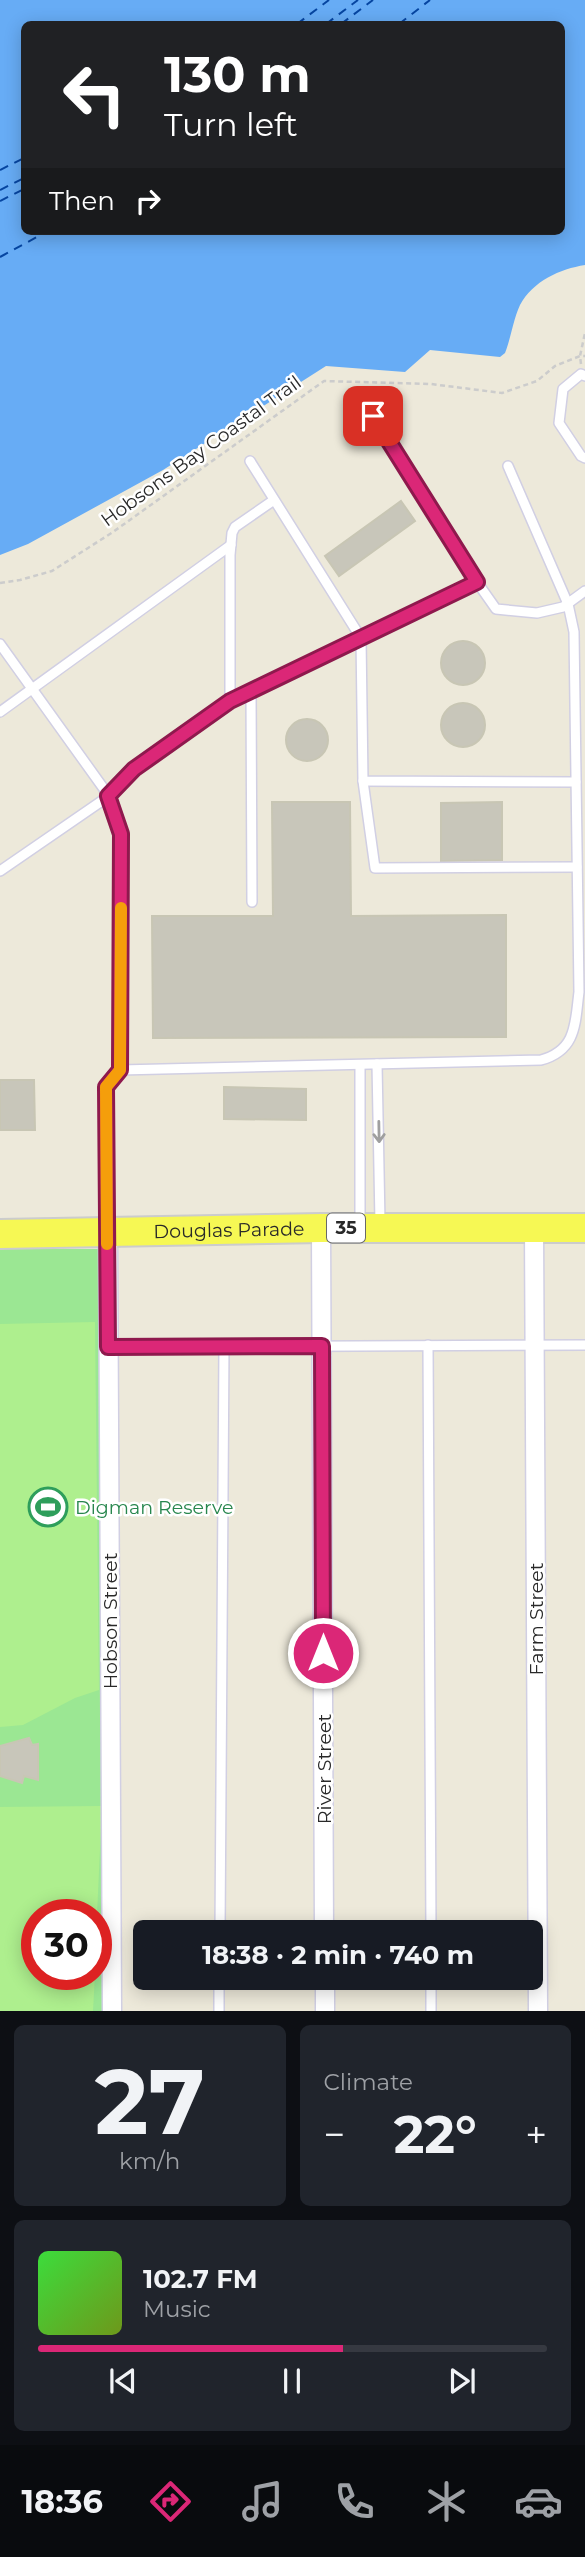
<!DOCTYPE html>
<meta charset="utf-8">
<style>
:root{--surface:#171b24;--page:#20242c;--text:#f1f3f6;--muted:#9ea1a6;--line:#363941;--accent:#db2777}
body{margin:0;font-family:Montserrat,sans-serif;background:var(--page);color:var(--text);height:100vh;display:flex;flex-direction:column;font-size:26px;white-space:nowrap}
*{box-sizing:border-box;margin:0}
p{font-size:23px;color:var(--muted)}
.icon{flex:none;width:38px;height:38px;fill:none;stroke:currentColor;stroke-width:2;stroke-linecap:round;stroke-linejoin:round}
.map{position:relative;height:2011px;overflow:hidden}
.panel{display:flex;flex-direction:column;gap:14px;padding:14px;background:#0d0f14;flex:1}
.panel>*{flex:none}
.guide{position:absolute;left:21px;top:21px;width:544px;height:214px;border-radius:10px;box-shadow:0 4px 18px #0003;background:#202124;color:#fff;overflow:hidden}
.speed{position:absolute;left:21px;top:1899px;display:flex;gap:14px;font-size:35px;font-weight:700;text-align:center}
.speed>*{display:grid;place-content:center;width:91px;height:91px;border-radius:50%;background:var(--surface);box-shadow:0 4px 18px #0003;line-height:1}
.speed .limit{border:10px solid #d22;background:#fff;color:#111}
.pin{position:absolute;display:grid;place-items:center;width:60px;height:60px;color:#fff;margin:-30px;border-radius:14px;box-shadow:0 4px 10px #0006}
.me{position:absolute;width:77px;margin:-38px;rotate:0deg;stroke-linejoin:round;filter:drop-shadow(0 0 5px #0008)}
.turn{display:flex;align-items:center;gap:24px;height:147px;padding:0 28px;font-size:32px}
.turn .icon{width:91px;height:91px;stroke-width:2.5}
.turn b{display:block;font-size:49px;line-height:60px}
.then{display:flex;align-items:center;height:66px;padding:0 28px;background:#0003;gap:14px;font-size:26px}
.big{font-size:52px;font-weight:700;line-height:1.1}
.panel .widget{flex:1;display:flex;flex-direction:column;justify-content:center;gap:10px;min-width:0;padding:0 24px;border-radius:10px;background:var(--page)}
.panel .dial{align-items:center;gap:0}
.dial b{font-size:91px;line-height:1}
.song{display:flex;align-items:center;gap:21px}
.cover{width:84px;height:84px;border-radius:10px;background:linear-gradient(135deg,hsl(120 70% 55%),hsl(80 70% 35%))}
.played{height:7px;border-radius:4px;background:linear-gradient(90deg,var(--accent) 60%,var(--line) 60%)}
.keys{display:flex;justify-content:space-around;direction:ltr}
.heat{display:flex;justify-content:space-between;align-items:center;font-size:38px;direction:ltr}
.panel .tiles{flex:1;display:grid;gap:14px;grid-template-columns:1fr 1fr}
.widget:last-child{grid-column:span 2}
.trip{position:absolute;left:133px;top:1920px;width:410px;height:70px;border-radius:10px;background:var(--surface);box-shadow:0 4px 18px #0003;font-weight:700;line-height:70px;text-align:center}
.menu{display:flex;height:112px;justify-content:space-around;align-items:center;background:#090b0e;color:var(--muted)}
.menu .icon{width:49px;height:49px}
.menu .on{color:var(--accent)}
.menu b{font-size:32px;color:var(--text)}
.map>svg:first-child{display:block}
.green{fill:#9be793;fill-rule:evenodd}
.pitch{fill:#aeef8e}
.water{fill:#67acf5;fill-rule:evenodd}
.lines{fill:none;stroke-linecap:round;stroke-linejoin:round}
.ferry{stroke:#0645a1;stroke-width:2;stroke-dasharray:9 7;stroke-linecap:butt}
.building{fill:#c8c6ba;stroke:#c8c6b4;stroke-width:2}
.lane-casing{stroke:#d1cfe3;stroke-width:12}
.street-casing{stroke:#d1cfe3;stroke-width:21}
.primary-casing{stroke:#ccc;stroke-width:32}
.path{stroke:#ccc;stroke-width:2.5;stroke-dasharray:5 3.5;stroke-linecap:butt}
.lane{stroke:#fff;stroke-width:9}
.street{stroke:#fff;stroke-width:18}
.primary{stroke:#f6f854;stroke-width:28}
.oneway{stroke:#9f9f9f}
.route-casing{stroke:#8e194d;stroke-width:18}
.route{stroke:#db2777;stroke-width:12}
.slow{stroke:#f59e0b;stroke-width:12}
.labels{text-anchor:middle;dominant-baseline:central;stroke-width:5;stroke-linejoin:round;paint-order:stroke}
.shield{fill:#fff;stroke:#696969;stroke-width:2}
.shield-label{font-size:18px;font-weight:bold;fill:#292929}
.street-label{font-size:19px;fill:#292929;stroke:#fff}
.leisure-label{font-size:19px;fill:#27864d;stroke:#fff;text-anchor:start}
</style>
<div class="map">
<svg width="585" height="2011" viewBox="0 0 585 2011">
<rect width="100%" height="100%" fill="#ede9da"/>
<path class="green" d="M 0,1249 L 108,1249 L 112,2011 L 0,2011 ZM 37,1914 L 96,1914 L 96,1974 L 37,1974 Z"/>
<g class="pitch">
<path d="M 95,1322 L 99,1690 L 75,1698 L 23,1725 L 0,1727 L 0,1324 Z"/>
<path d="M 102,1806 L 96,1936 L 96,1914 L 37,1914 L 37,1974 L 95,1974 L 93,2011 L 0,2011 L 0,1807 Z"/>
</g>
<path class="water" d="M 0,0 L 585,0 L 585,265 C 560,269 533,281 520,305 C 513,320 511,338 505,353 L 500,357 L 430,350 L 405,372 L 326,366 L 163,470 L 28,544 L 0,555 ZM 24,24 L 562,24 L 562,231 L 24,231 Z"/>
<g class="lines">
<g class="ferry">
<path d="M 297,24 L 329,0"/>
<path d="M 326,24 L 358,0"/>
<path d="M 341,24 L 373,0"/>
<path d="M 399,24 L 430,0"/>
<path d="M 0,170 L 24,158"/>
<path d="M 0,190 L 24,178"/>
<path d="M 0,201 L 24,189"/>
<path d="M 0,257 L 48,231"/>
</g>
</g>
<g class="building">
<path d="M 401,501 L 415,521 L 339,576 L 325,556 Z"/>
<circle cx="463" cy="663" r="22"/>
<circle cx="463" cy="725" r="22"/>
<circle cx="307" cy="740" r="21"/>
<path d="M 272,802 L 350,802 L 351,916 L 506,915 L 506,1037 L 153,1038 L 152,916 L 273,916 Z"/>
<path d="M 502,802 L 502,860 L 441,861 L 441,803 Z"/>
<path d="M 0,1080 L 34,1080 L 35,1130 L 0,1130 Z"/>
<path d="M 224,1087 L 306,1089 L 306,1120 L 224,1119 Z"/>
<path d="M 29,1738 L 32,1745 L 38,1744 L 38,1780 L 24,1776 L 22,1783 L 0,1776 L 0,1746 Z"/>
</g>
<g class="lines">
<defs>
<g id="lane">
<path d="M 585,376 L 581,374 L 563,389 L 559,423 L 581,456 L 585,458"/>
<path d="M 373,416 L 477,582"/>
<path d="M 250,461 L 361,638 L 363,781 L 576,782"/>
<path d="M 0,644 L 109,796 L 121,834 L 120,1070 L 106,1087 L 107,1230"/>
<path d="M 251,691 L 252,902"/>
<path d="M 230,701 L 230,555 L 232,533 L 235,527 L 274,500"/>
<path d="M 0,712 L 231,545"/>
<path d="M 363,781 L 375,868 L 577,867"/>
<path d="M 0,871 L 109,796 L 134,769 L 230,701 L 477,582 L 496,609 L 537,613 L 563,607 L 585,591"/>
<path d="M 377,1064 L 380,1223"/>
<path d="M 120,1070 L 541,1060 C 577,1050 575,1023 579,992 L 574,632 L 568,604 L 508,466"/>
<path d="M 360,1223 L 360,1065"/>
<path d="M 428,1345 L 431,1932"/>
<path d="M 108,1347 L 585,1345"/>
<path d="M 220,1932 L 224,1345"/>
<path d="M 431,1978 L 431,2011"/>
<path d="M 219,2011 L 219,1978"/>
</g>
<g id="street">
<path d="M 534,1227 L 538,2011"/>
<path d="M 321,1228 L 324,1932"/>
<path d="M 108,1231 L 112,2011"/>
<path d="M 325,1978 L 325,2011"/>
</g>
<g id="primary">
<path id="s1" d="M 0,1234 L 321,1228 L 585,1228"/>
</g>
</defs>
<use href="#lane" class="lane-casing"/>
<use href="#street" class="street-casing"/>
<use href="#primary" class="primary-casing"/>
<g class="path">
<path d="M 581,364 L 580,356 L 585,333"/>
<path d="M 0,583 L 20,580 L 52,571 L 113,532 L 324,381 L 431,384 L 502,393 L 537,381 L 555,366 L 580,356 L 585,356"/>
</g>
<use href="#lane" class="lane"/>
<use href="#street" class="street"/>
<use href="#primary" class="primary"/>
</g>
<defs><path id="oneway-shaft" d="M-6 0H5M1.5-3L5.5 0L1.5 3" fill="none" stroke-width="1.6" stroke-linecap="round" stroke-linejoin="round" transform="scale(1.75)"/></defs>
<use class="oneway" href="#oneway-shaft" transform="translate(379 1132) rotate(89)"/>
<g class="lines">
<defs>
<path id="route" d="M 323,1653 L 322,1346 L 108,1347 L 106,1087 L 120,1070 L 121,834 L 108,796 L 134,769 L 230,701 L 477,582 L 373,416"/>
</defs>
<use href="#route" class="route-casing"/>
<use href="#route" class="route"/>
<path class="slow" d="M 107,1244 L 106,1087 L 120,1070 L 121,908"/>
</g>
<defs>
<symbol id="stadium-ring" viewBox="-11 -11 22 22"><circle r="9.5" fill="#fff" stroke="#2e9e5b" stroke-width="1.5"/><path d="M0-5a6.5 5 0 1 0 0 10a6.5 5 0 1 0 0-10ZM-3.5-1.8h7v3.6h-7Z" fill="#2e9e5b"/></symbol>
</defs>
<g fill-rule="evenodd">
<use href="#stadium-ring" x="26" y="1485" width="44" height="44"/>
</g>
<g class="labels">
<rect class="shield" x="327" y="1213.5" width="38" height="29" rx="5"/>
<g class="shield-label">
<text x="346" y="1228">35</text>
</g>
<g class="street-label">
<text transform="translate(201 451) rotate(-36)">Hobsons Bay Coastal Trail</text>
<text stroke="none"><textPath href="#s1" startOffset="229">Douglas Parade</textPath></text>
<text transform="translate(536 1619) rotate(-90)">Farm Street</text>
<text transform="translate(110 1621) rotate(-90)">Hobson Street</text>
<text transform="translate(324 1769) rotate(-90)">River Street</text>
</g>
<g class="leisure-label">
<text x="75" y="1507">Digman Reserve</text>
</g>
</g>
</svg>
<div class="speed"><div class="limit">30</div></div>
<div class="pin" style="left:373px;top:416px;background:#d93025"><svg class="icon" aria-label="arrive" viewBox="0 0 24 24"><path d="M6 21V4h12l-3 4 3 4H6"/></svg></div>
<svg class="me" style="left:323px;top:1653px" viewBox="-20 -20 40 40"><circle r="17" fill="#db2777" stroke="#fff" stroke-width="3"/><path d="M0-11L8 9 0 5-8 9z" fill="#fff"/></svg>
<div class="trip">18:38 · 2 min · 740 m</div>
<div class="guide">
<div class="turn"><svg class="icon" aria-label="left" viewBox="0 0 24 24"><path d="M17 20v-9H6M10 6l-5 5 5 5"/></svg><div><b>130 m</b>Turn left</div></div>
<div class="then">Then<svg class="icon" aria-label="right" viewBox="0 0 24 24"><path d="M7 20v-9h11M14 6l5 5-5 5"/></svg></div>
</div>
</div>
<section class="panel">
<div class="tiles">
<div class="widget dial"><b>27</b><p>km/h</p></div>
<div class="widget"><p>Climate</p>
<div class="heat"><a>−</a><b class="big">22°</b><a>+</a></div>
</div>
<div class="widget">
<div class="song"><i class="cover"></i><div><b>102.7 FM</b><p>Music</p></div></div>
<div class="played"></div>
<div class="keys"><svg class="icon" aria-label="previous" viewBox="0 0 24 24"><path d="M18 5L8 12l10 7zM5 5v14"/></svg><svg class="icon" aria-label="pause" viewBox="0 0 24 24"><path d="M8 5v14M16 5v14"/></svg><svg class="icon" aria-label="next" viewBox="0 0 24 24"><path d="M6 5l10 7-10 7zM19 5v14"/></svg></div>
</div>
</div>
</section>
<nav class="menu">
<b>18:36</b>
<svg class="icon on" aria-label="directions" viewBox="0 0 24 24"><path d="M12 3l9 9-9 9-9-9zM9 14v-3h6M13 9l2 2-2 2"/></svg>
<svg class="icon" aria-label="music" viewBox="0 0 24 24"><path d="M9 18V5l10-2v13"/><circle cx="6" cy="18" r="3"/><circle cx="16" cy="16" r="3"/></svg>
<svg class="icon" aria-label="phone" viewBox="0 0 24 24"><path d="M5 4h4l2 5-3 2q2 4 5 5l2-3 5 2v4C11 20 4 13 5 4z"/></svg>
<svg class="icon" aria-label="climate" viewBox="0 0 24 24"><path d="M12 3v18M4 7l16 10M4 17L20 7"/></svg>
<svg class="icon" aria-label="car" viewBox="0 0 24 24"><path d="M5 17H2v-5l4-1 3-4h7l3 4 3 1v5h-3M9 17h6M6 11h13"/><circle cx="7" cy="17" r="2"/><circle cx="17" cy="17" r="2"/></svg>
</nav>
